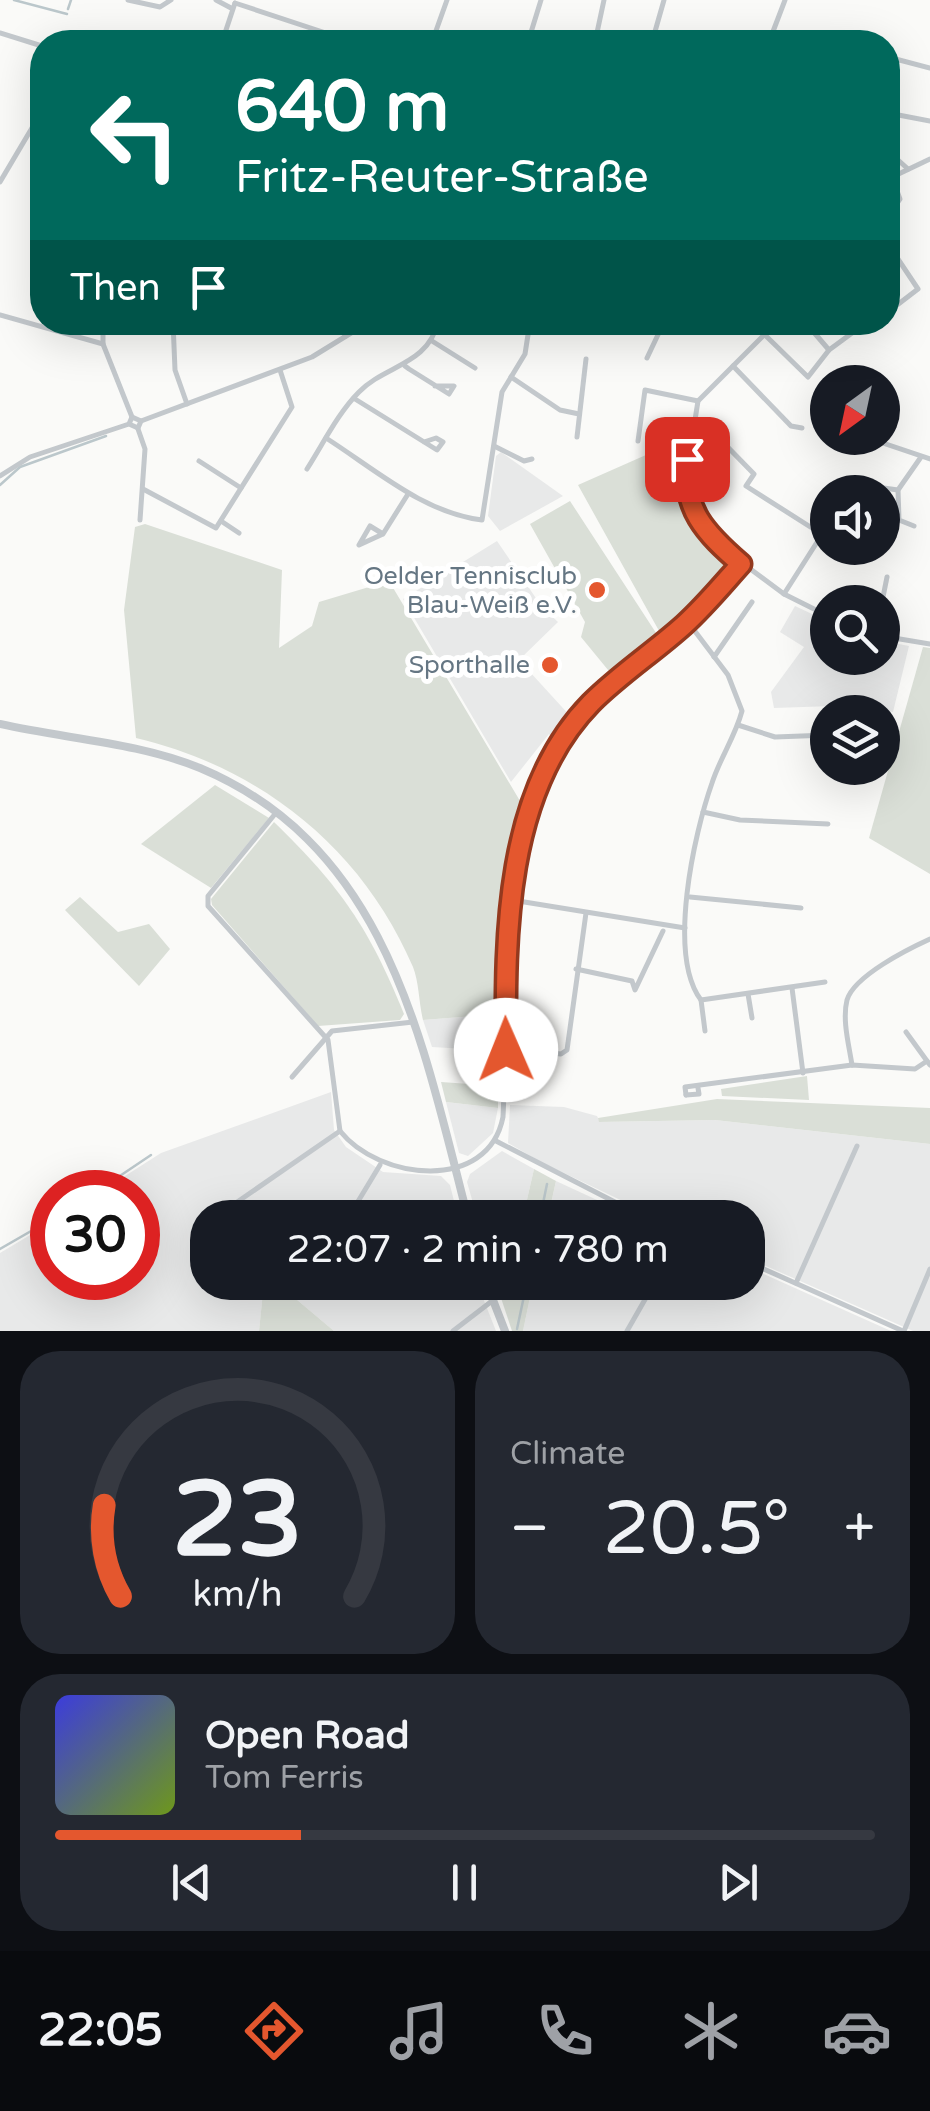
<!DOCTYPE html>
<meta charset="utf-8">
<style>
:root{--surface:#171b24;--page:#242831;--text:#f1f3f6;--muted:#9ea1a6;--line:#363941;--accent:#e4572e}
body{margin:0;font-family:"Varela Round",sans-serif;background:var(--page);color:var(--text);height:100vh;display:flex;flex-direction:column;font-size:38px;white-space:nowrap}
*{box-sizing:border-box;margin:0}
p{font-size:32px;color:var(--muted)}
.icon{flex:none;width:55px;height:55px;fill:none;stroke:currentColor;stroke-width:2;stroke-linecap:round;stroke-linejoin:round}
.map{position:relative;height:1331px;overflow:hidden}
.sheet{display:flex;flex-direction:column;gap:20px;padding:20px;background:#0d0f14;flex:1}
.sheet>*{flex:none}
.guide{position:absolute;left:30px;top:30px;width:870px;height:305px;border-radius:40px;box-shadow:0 10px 40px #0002;background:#00695c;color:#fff;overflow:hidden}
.needle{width:65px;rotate:213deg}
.buttons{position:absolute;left:810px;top:365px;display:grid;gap:20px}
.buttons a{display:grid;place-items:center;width:90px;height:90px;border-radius:50%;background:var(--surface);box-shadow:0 10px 40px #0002;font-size:50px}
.speed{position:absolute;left:30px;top:1170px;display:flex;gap:20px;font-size:50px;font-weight:700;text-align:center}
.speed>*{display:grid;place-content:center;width:130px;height:130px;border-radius:50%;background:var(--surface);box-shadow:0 10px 40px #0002;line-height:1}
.speed .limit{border:15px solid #d22;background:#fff;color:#111}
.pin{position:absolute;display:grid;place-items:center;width:85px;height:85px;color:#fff;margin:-42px;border-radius:20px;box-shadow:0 5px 15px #0006}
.me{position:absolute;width:110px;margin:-55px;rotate:359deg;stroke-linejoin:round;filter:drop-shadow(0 0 8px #0008)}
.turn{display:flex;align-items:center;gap:35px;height:210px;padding:0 40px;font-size:45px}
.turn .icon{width:130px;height:130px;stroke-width:2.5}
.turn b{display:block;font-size:70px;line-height:85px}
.then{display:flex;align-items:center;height:95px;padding:0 40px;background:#0003;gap:20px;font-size:38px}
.big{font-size:75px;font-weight:600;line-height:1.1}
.sheet .tile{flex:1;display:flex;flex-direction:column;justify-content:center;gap:15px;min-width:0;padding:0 35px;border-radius:40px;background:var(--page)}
.sheet .dial{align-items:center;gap:0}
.dial svg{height:260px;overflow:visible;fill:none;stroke:var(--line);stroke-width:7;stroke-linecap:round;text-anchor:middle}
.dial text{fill:var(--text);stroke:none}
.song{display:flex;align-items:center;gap:30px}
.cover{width:120px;height:120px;border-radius:15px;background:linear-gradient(135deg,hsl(240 70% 55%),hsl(80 70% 35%))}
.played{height:10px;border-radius:5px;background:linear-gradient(90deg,var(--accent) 30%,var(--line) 30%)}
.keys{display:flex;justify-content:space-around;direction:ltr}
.heat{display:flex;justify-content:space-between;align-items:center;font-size:55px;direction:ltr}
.sheet .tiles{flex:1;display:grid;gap:20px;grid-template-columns:1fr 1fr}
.tile:last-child{grid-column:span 2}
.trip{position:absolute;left:190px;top:1200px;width:575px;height:100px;border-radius:40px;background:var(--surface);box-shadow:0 10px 40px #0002;font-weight:600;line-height:100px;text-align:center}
.dock{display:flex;height:160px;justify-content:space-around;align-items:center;background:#090b0e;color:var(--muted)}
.dock .icon{width:70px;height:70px}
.dock .active{color:var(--accent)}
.dock b{font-size:45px;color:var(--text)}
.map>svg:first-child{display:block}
.built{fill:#e8e9e9}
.green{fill:#dadfd7}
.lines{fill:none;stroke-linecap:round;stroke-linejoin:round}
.stream{stroke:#bbc7cb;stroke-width:2.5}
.minor{stroke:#c3c8cc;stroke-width:5}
.tertiary{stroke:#c3c8cc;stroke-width:8}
.route-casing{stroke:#94391e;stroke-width:25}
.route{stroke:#e4572e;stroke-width:18}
.poi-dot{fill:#e4572e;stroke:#fff;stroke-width:4}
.labels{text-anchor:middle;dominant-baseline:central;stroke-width:10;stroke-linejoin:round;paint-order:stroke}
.poi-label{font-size:25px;fill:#657683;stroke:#fff;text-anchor:end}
</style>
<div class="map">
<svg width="930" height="1331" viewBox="0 0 930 1331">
<rect width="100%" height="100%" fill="#fafaf8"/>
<g class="built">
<path d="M 501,452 L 563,496 L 500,531 L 488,516 L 496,456 Z"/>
<path d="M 497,541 L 542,607 L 558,622 L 519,660 L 572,718 L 556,742 L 549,734 L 511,782 L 403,599 Z"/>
<path d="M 795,606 L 827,621 L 828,658 L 882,658 L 883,641 L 909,646 L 893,712 L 833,706 L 774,708 L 771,692 L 804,647 L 780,632 Z"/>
<path d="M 500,1014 L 499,1051 L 432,1047 L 423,1020 Z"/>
<path d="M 331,1092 L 334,1130 L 346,1147 L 383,1172 L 441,1176 L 450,1185 L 458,1217 L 208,1218 L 208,1282 L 264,1283 L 259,1331 L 0,1331 L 0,1253 L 52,1222 L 52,1278 L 138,1278 L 138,1192 L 100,1192 L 161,1153 Z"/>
<path d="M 446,1102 L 498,1108 L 493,1133 L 468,1156 L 459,1153 Z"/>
<path d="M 510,1105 L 564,1107 L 597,1116 L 600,1122 L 715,1120 L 930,1144 L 930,1331 L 913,1331 L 748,1258 L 748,1218 L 656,1217 L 541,1162 L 508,1143 Z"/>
<path d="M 502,1151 L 534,1169 L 523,1217 L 477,1217 L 467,1182 L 470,1174 Z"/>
<path d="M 556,1181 L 595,1199 L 636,1217 L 548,1218 Z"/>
<path d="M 748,1267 L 891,1331 L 523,1331 L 533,1283 L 748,1282 Z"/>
<path d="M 277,1283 L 477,1283 L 496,1331 L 334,1331 Z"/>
</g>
<g class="green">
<path d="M 664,447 L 683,447 C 681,499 693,532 735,564 L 663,638 L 578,485 Z"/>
<path d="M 570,501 L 660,639 L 613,676 L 581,637 L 585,622 L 530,524 Z"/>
<path d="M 145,524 L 282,570 L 279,648 L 312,626 L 319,602 L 389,581 L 526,811 L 513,856 L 500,1014 L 423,1020 C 419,1004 419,982 413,967 C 363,850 263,768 136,738 L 124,610 L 135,527 Z"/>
<path d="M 923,647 L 930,648 L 930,874 L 869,838 Z"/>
<path d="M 215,785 L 269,818 L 211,888 L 141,844 Z"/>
<path d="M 274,822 C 341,887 369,928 404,1014 L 400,1020 L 318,1026 L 212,905 L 211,899 Z"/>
<path d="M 80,897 L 118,932 L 149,924 L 170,949 L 139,986 L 65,910 Z"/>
<path d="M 807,1076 L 809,1100 L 722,1096 L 721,1089 Z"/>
<path d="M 441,1082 L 498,1086 L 498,1108 L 446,1102 Z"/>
<path d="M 717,1099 L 930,1108 L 930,1144 L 715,1120 L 599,1122 L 598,1118 Z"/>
<path d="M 534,1169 L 556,1181 L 548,1217 L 523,1217 Z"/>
<path d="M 264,1282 L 277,1283 L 334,1331 L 259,1331 Z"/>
<path d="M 496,1283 L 533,1283 L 523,1331 L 512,1331 Z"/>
</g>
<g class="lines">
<g class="stream">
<path d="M 14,0 L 67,14"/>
<path d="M 68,9 L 71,0"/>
<path d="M 0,485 L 20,467 L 106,436"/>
<path d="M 96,1192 L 151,1155"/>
<path d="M 540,1218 L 547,1184"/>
<path d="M 0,1249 L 52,1219"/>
<path d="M 517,1329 L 527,1282"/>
</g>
<g class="minor">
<path d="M 128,0 L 160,7 L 171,0"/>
<path d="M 216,0 L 231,8"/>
<path d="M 235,3 L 353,42"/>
<path d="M 0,33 L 42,46"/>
<path d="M 222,42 L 235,3"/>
<path d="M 432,42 L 447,0"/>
<path d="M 528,42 L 541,0"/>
<path d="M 595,42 L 604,0"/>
<path d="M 652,42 L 664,0"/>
<path d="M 769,42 L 785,0"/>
<path d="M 832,42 L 836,42"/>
<path d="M 888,57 L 930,68"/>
<path d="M 888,113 L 930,121"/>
<path d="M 888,151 L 908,169"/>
<path d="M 888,179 L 930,159"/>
<path d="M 0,182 L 42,111"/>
<path d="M 888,216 L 900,199 L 892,177"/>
<path d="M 888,244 L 918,289 L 888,312"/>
<path d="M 888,298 L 895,308"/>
<path d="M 0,315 L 103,344"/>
<path d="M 103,322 L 103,344 L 132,417"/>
<path d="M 173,322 L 175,370 L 187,404"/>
<path d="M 336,322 L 346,336"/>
<path d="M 564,322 L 576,322"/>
<path d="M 777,322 L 698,401 L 685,483 L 694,518 L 722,548 L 784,594 L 828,616"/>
<path d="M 805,322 L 829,350"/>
<path d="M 765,335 L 808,377 L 829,350 L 867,322"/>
<path d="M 432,341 L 475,368"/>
<path d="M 647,358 L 664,322"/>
<path d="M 405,366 L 409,369 L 449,394 L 454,386 L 435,386"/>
<path d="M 733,366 L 791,426 L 802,428"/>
<path d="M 511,377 L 560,410 L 579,414"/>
<path d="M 879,382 L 881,380"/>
<path d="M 355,399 L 437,450 L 443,442 L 436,438 L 424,442"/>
<path d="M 141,421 L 312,357 L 369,322"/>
<path d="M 692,421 L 711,430 L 754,474 L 746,486 L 823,535"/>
<path d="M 138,429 L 145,449 L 140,520"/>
<path d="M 577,437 L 586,359"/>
<path d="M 326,438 C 376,470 424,513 482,520 L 502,392 L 525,354 L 530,322"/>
<path d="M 868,438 L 930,459"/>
<path d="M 638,441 L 645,390 L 698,401"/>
<path d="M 494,446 L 524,461 L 532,459"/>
<path d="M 199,461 L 241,488"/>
<path d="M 307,469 C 323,444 338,413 359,392 C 385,365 428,365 438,322"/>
<path d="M 0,476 L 30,457 L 129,424 L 132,417 L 141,421 L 138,428 L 129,424"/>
<path d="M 143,489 L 216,528 L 292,407 L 280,370"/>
<path d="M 841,492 L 848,483 L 898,490"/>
<path d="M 221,521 L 239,533"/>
<path d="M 914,526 L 899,520 L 898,490 L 921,457"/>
<path d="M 383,534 L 370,526 L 359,545 L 383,534 L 408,494"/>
<path d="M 784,594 L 828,525"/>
<path d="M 882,602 L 887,577"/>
<path d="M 688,622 L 728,675 L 742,711 C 735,737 720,758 712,783 C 694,834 667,955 701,1000 L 825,982"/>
<path d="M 882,636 L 930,644"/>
<path d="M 714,657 L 752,602"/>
<path d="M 738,725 L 775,737 L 828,735"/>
<path d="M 703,812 L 740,820 L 828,824"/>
<path d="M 275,814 L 208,896 L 208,906 L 328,1040 L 340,1131"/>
<path d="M 690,897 L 801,908"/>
<path d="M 512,900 L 685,928"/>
<path d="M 576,969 L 632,981 L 635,990 L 663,931"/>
<path d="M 792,988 L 803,1073"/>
<path d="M 748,994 L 752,1018"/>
<path d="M 701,1000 L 705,1031"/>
<path d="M 906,1032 L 927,1061"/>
<path d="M 506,1049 L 561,1054 L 567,1050 L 586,913"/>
<path d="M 852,1065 C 849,1045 842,1020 847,1000 C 854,976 908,949 930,939"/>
<path d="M 292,1077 L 332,1031 L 413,1022"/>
<path d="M 686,1095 L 685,1087 L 852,1065 L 915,1069 L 927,1061 L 930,1065"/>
<path d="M 686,1095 L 699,1094 L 698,1088"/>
<path d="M 496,1141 L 646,1218"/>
<path d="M 214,1218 L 340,1131 C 379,1180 488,1193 503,1117 C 510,980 491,820 586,709 C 609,682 640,662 667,640 C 694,617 717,590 741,564"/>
<path d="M 348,1218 L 380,1165"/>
<path d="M 208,1224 L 208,1236"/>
<path d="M 748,1262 L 903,1331"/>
<path d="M 796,1283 L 857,1146"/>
<path d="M 453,1331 L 492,1301"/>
<path d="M 627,1331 L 655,1282"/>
<path d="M 904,1331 L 930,1269"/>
</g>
<g class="tertiary">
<path d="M 0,724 C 66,739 136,742 200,768 C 388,847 422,1041 468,1218"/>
<path d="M 486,1282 L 505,1331"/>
</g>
</g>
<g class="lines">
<defs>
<path id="route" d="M 506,1050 C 505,935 505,791 591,703 C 620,674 654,652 684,625 C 705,606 723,584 741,564 C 705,533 682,509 687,459"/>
</defs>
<use href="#route" class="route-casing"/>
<use href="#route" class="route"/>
</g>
<g class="poi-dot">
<circle cx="597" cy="590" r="10"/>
<circle cx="550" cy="665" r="10"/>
</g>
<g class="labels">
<g class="poi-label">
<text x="577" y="576">Oelder Tennisclub<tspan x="577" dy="29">Blau-Weiß e.V.</tspan></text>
<text x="530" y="665">Sporthalle</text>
</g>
</g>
</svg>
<div class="buttons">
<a><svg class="needle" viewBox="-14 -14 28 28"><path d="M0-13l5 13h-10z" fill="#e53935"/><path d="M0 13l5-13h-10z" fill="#9ea1a6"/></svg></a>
<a><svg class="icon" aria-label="sound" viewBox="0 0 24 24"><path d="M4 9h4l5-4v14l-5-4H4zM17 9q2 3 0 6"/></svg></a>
<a><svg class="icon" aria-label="search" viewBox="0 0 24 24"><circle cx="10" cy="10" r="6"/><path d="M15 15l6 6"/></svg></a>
<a><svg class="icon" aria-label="layers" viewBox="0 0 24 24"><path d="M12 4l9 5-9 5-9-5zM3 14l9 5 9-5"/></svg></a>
</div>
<div class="speed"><div class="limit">30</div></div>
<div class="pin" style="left:687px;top:459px;background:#d93025"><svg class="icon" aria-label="arrive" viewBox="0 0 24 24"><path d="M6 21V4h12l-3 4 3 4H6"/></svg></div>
<svg class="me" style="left:506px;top:1050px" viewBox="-20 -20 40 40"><circle r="19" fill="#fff"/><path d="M0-13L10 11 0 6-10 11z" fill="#e4572e"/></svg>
<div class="trip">22:07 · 2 min · 780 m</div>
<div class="guide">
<div class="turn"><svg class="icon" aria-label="left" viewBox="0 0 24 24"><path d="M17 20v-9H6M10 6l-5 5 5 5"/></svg><div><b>640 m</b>Fritz-Reuter-Straße</div></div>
<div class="then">Then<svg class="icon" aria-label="arrive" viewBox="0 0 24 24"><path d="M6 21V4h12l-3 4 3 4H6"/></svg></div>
</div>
</div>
<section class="sheet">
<div class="tiles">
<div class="tile dial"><svg viewBox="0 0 100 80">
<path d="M14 69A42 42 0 1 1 86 69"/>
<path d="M14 69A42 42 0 0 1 9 41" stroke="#e4572e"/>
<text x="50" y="56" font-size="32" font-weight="700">23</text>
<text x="50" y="72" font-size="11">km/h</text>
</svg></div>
<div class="tile"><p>Climate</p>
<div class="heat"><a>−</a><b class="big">20.5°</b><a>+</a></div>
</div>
<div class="tile">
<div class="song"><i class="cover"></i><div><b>Open Road</b><p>Tom Ferris</p></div></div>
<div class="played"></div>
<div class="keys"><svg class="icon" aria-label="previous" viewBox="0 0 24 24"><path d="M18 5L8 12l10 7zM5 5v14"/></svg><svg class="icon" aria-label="pause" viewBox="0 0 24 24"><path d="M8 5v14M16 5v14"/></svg><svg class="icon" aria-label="next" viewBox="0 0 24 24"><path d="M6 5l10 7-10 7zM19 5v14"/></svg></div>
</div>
</div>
</section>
<nav class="dock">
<b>22:05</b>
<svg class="icon active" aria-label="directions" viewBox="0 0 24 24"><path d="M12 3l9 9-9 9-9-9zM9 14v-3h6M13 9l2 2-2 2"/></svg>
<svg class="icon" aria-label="music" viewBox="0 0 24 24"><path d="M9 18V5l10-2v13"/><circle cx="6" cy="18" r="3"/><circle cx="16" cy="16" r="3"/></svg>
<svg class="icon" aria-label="phone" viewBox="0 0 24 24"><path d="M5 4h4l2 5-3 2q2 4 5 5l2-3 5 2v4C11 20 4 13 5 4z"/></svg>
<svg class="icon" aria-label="climate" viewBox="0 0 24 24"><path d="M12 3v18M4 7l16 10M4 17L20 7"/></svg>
<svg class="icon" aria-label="car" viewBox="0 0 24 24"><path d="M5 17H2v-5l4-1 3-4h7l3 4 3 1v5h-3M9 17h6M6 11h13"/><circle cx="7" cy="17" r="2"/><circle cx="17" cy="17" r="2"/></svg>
</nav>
